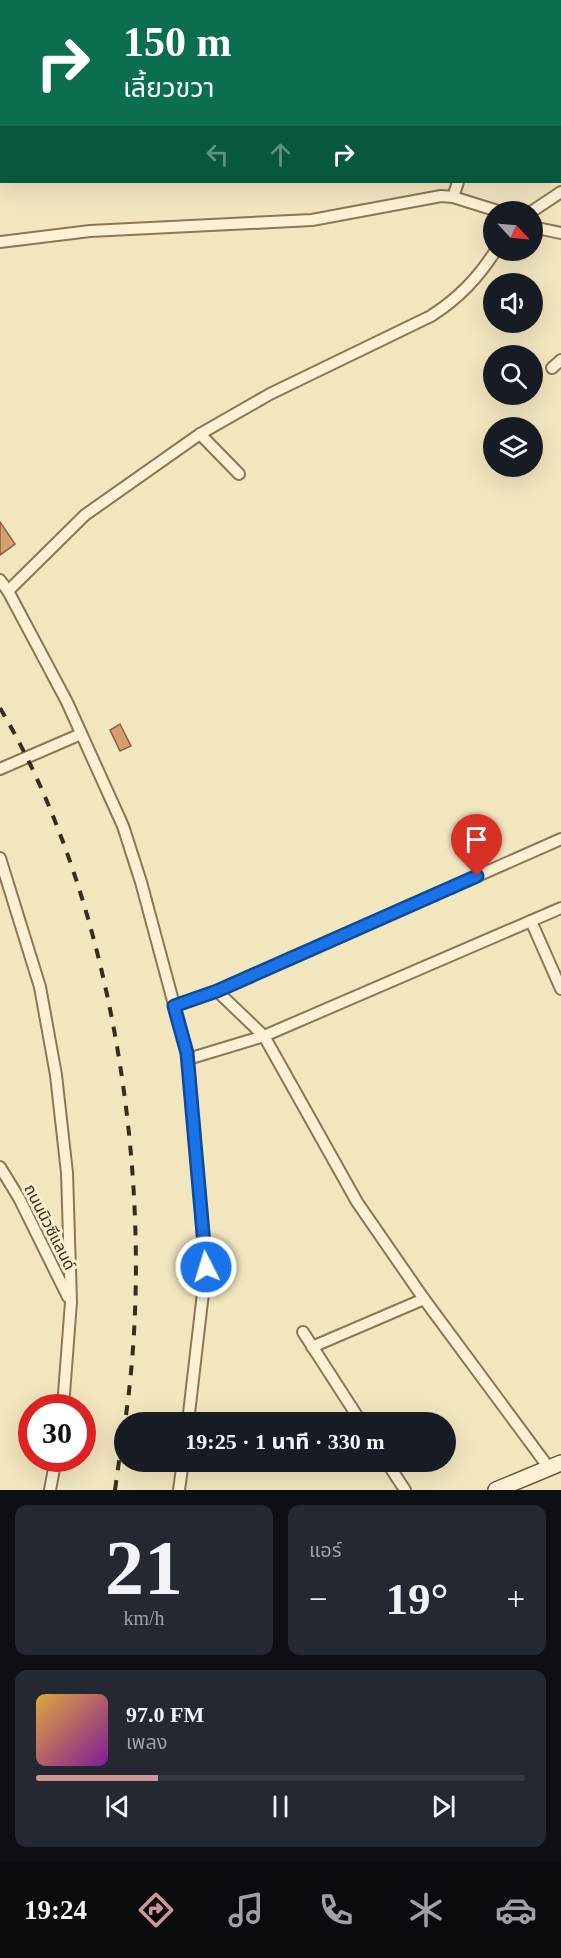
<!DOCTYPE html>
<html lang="th">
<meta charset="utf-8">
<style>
:root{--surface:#171b24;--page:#242831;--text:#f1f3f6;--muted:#9ea1a6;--line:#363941;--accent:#cd9796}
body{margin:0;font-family:"Times New Roman","Noto Sans Thai",serif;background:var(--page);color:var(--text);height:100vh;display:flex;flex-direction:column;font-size:22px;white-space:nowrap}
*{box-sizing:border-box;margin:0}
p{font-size:20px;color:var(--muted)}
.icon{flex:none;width:33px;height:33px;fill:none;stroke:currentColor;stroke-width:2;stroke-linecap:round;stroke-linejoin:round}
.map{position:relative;height:1490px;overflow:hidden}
.side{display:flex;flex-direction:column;gap:15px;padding:15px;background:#0d0f14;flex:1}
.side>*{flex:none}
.hud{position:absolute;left:0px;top:0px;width:561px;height:183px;box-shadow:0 6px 24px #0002;background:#0b6e4f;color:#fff;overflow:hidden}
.needle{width:39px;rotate:116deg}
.controls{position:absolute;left:483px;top:201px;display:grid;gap:12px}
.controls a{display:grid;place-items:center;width:60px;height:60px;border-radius:50%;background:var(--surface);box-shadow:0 6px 24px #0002;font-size:30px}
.speed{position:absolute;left:18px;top:1394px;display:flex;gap:12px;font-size:30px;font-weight:700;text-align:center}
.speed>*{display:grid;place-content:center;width:78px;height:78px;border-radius:50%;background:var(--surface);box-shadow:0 6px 24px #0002;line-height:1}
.speed .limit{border:9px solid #d22;background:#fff;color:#111}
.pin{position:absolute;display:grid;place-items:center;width:51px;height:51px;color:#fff;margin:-62px -26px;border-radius:50% 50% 50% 0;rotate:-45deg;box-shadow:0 0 6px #0007}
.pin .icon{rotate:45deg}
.me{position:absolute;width:66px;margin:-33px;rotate:355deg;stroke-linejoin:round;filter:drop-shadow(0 0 4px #0008)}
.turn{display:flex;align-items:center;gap:21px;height:126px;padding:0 24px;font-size:27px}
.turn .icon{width:78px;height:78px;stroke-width:2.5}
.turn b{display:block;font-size:42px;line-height:51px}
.lanes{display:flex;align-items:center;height:57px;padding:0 24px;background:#0003;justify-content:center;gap:30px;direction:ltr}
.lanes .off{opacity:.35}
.big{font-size:45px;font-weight:700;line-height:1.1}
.side .tile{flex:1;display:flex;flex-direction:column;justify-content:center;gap:9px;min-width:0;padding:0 21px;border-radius:12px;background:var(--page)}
.side .dial{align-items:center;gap:0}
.dial b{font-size:78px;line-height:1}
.song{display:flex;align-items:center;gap:18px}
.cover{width:72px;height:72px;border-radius:9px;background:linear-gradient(135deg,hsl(40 70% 55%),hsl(290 70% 35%))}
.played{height:6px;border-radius:3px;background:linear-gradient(90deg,var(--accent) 25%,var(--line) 25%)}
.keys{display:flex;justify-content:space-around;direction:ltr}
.heat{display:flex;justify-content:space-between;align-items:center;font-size:33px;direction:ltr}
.side .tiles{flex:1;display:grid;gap:15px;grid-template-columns:1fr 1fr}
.tile:last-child{grid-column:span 2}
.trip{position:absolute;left:114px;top:1412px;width:342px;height:60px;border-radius:30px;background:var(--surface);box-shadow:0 6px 24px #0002;font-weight:700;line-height:60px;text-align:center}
.tab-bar{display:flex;height:96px;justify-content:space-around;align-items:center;background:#090b0e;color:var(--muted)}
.tab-bar .icon{width:42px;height:42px}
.tab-bar .active{color:var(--accent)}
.tab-bar b{font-size:27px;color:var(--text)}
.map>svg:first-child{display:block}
.water{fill:#a2c3bb;stroke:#69928a;stroke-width:1.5}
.building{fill:#d4a071;stroke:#8e6039;stroke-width:1.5}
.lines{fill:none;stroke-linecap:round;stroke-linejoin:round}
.street-casing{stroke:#8c7655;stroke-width:14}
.secondary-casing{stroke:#6e5739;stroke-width:18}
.street{stroke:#fcf2d3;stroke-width:10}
.secondary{stroke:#fcf2d3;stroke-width:15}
.rail{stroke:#3a2c1b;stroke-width:4;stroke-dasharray:10 10;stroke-linecap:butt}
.route-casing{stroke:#114b97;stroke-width:15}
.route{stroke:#1a73e8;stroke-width:10}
.labels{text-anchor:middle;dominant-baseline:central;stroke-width:6;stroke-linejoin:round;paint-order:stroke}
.street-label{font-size:16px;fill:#3a2c1b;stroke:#f9efcf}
</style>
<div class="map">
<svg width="561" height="1490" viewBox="0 0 561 1490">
<rect width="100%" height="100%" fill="#f2e6bf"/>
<path class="water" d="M 0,0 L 268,0 L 2,2 L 0,133 Z"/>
<g class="building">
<path d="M 0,522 L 15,544 L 0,555 Z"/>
<path d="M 120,724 L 131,746 L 120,751 L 110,730 Z"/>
</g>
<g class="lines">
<defs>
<g id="street">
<path d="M 449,0 L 450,2"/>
<path d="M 453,197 L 458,182"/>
<path d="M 531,212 L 561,192"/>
<path d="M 532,227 L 561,233"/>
<path d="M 0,242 L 90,231 L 312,220 L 441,196 L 453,197 L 501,212"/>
<path d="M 552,368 L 561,360"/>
<path d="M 200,434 L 239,474"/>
<path d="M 0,580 L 8,591 L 67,702 L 123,826 L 141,882 L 187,1053 L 206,1267 L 188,1422"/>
<path d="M 8,591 L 85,515 L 200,434 L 270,394 L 431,316 C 459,298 478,278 496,250"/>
<path d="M 0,769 L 81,734"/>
<path d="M 0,858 L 40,987 L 56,1075 L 67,1173 L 71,1302 L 63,1407"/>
<path d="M 531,921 L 561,989"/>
<path d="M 217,991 L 264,1036 L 561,908"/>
<path d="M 174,1006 L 217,991 L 561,839"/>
<path d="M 188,1059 L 264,1036 L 357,1202 L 424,1299 L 549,1468"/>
<path d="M 0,1167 L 19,1198 L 68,1297"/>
<path d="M 303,1332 L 361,1422"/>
<path d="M 312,1347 L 424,1299"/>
<path d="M 386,1461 L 405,1490"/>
<path d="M 50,1490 L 56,1458"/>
<path d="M 179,1490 L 183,1461"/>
</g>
<path id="secondary" d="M 496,1490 L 561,1463"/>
</defs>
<use href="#street" class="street-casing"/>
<use href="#secondary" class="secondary-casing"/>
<use href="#street" class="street"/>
<use href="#secondary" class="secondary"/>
<g class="rail">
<path d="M 0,708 C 116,903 158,1199 125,1422"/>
<path d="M 115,1490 L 124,1426"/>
</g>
</g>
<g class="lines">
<defs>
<path id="route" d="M 206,1267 L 187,1053 L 174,1006 L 217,991 L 477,876"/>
</defs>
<use href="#route" class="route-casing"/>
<use href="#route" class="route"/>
</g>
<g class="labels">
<g class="street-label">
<text transform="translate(50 1227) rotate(63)">ถนนนิวซีแลนด์</text>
</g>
</g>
</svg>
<div class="controls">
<a><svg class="needle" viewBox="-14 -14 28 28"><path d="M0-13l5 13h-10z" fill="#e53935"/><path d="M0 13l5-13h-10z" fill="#9ea1a6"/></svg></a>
<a><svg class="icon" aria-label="sound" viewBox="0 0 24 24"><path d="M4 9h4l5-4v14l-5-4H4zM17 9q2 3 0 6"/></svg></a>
<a><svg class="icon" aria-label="search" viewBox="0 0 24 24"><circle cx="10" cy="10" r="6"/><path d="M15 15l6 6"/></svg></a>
<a><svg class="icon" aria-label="layers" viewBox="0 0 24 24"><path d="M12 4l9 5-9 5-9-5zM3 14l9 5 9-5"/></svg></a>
</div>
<div class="speed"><div class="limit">30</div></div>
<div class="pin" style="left:477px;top:876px;background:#d93025"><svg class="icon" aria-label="arrive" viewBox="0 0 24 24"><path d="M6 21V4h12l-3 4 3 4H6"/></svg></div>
<svg class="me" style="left:206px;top:1267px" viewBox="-20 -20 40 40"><circle r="17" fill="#1a73e8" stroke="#fff" stroke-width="3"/><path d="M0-11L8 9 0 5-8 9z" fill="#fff"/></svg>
<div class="trip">19:25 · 1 นาที · 330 m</div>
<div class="hud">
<div class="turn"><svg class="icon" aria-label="right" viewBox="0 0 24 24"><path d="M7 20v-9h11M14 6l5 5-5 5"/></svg><div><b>150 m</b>เลี้ยวขวา</div></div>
<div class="lanes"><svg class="icon off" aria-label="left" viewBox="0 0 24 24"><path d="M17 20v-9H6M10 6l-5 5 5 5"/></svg><svg class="icon off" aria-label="ahead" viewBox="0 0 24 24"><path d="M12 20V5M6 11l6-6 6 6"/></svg><svg class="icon" aria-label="right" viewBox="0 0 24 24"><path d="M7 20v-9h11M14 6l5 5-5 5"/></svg></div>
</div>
</div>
<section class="side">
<div class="tiles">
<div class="tile dial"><b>21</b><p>km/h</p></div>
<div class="tile"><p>แอร์</p>
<div class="heat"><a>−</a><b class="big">19°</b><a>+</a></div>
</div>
<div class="tile">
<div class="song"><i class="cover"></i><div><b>97.0 FM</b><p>เพลง</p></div></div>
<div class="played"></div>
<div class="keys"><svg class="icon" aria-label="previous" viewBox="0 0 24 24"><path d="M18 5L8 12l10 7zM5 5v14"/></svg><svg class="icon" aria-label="pause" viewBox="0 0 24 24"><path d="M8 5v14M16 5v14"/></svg><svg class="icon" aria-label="next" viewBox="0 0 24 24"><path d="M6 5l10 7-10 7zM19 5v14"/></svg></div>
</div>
</div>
</section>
<nav class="tab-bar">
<b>19:24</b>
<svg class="icon active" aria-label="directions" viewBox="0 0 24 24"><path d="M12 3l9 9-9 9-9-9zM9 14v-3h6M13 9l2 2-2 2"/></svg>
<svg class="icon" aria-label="music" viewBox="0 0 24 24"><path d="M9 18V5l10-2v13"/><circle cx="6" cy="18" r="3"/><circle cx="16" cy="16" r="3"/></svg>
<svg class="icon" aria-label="phone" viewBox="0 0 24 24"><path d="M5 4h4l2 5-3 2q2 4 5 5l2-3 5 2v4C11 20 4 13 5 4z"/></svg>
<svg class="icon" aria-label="climate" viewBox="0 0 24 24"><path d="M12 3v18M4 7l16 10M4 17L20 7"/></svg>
<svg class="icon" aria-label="car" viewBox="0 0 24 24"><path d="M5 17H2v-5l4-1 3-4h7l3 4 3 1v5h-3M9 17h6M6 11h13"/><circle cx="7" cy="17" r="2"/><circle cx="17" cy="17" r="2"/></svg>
</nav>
